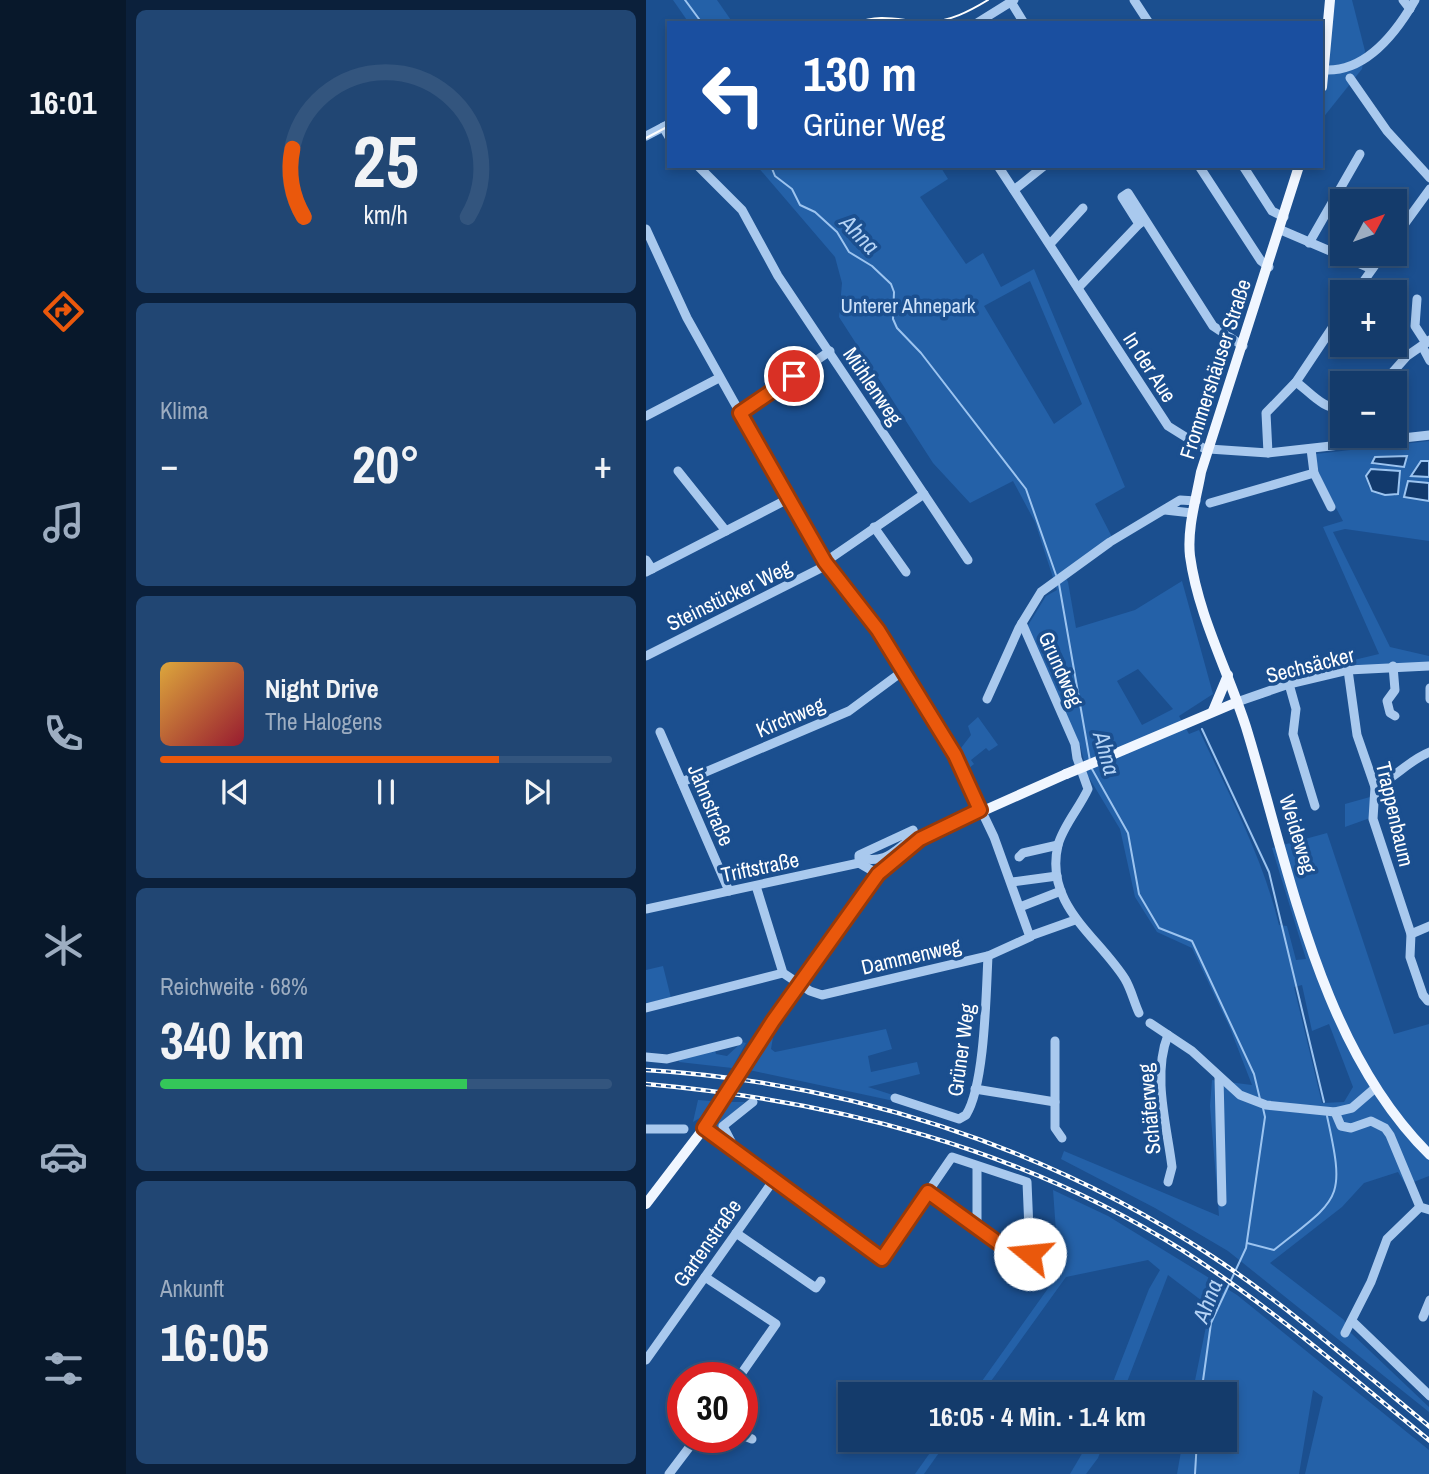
<!DOCTYPE html>
<html lang="de">
<meta charset="utf-8">
<style>
:root{--surface:#143b6b;--page:#214673;--text:#f1f3f6;--muted:#9dadc1;--line:#33557e;--accent:#ea580c}
body{margin:0;font-family:"Archivo Narrow",sans-serif;background:var(--page);color:var(--text);height:100vh;display:flex;flex-direction:column;font-size:26px;white-space:nowrap}
*{box-sizing:border-box;margin:0}
p{font-size:23px;color:var(--muted)}
.icon{flex:none;width:38px;height:38px;fill:none;stroke:currentColor;stroke-width:2;stroke-linecap:round;stroke-linejoin:round}
.map{position:relative;flex:1;overflow:hidden}
.panel{display:flex;flex-direction:column;gap:10px;padding:10px;background:#0b203b;width:520px}
.panel>*{flex:none}
.banner{position:absolute;left:21px;top:21px;width:656px;height:147px;border-radius:0px;box-shadow:0 4px 10px #0003,0 0 0 2px var(--line);background:#1a4fa0;color:#fff;overflow:hidden}
.needle{width:46px;rotate:49deg}
.buttons{position:absolute;left:684px;top:189px;display:grid;gap:14px}
.buttons a{display:grid;place-items:center;width:77px;height:77px;border-radius:0px;background:var(--surface);box-shadow:0 4px 10px #0003,0 0 0 2px var(--line);font-size:35px}
.speed{position:absolute;left:21px;top:1362px;display:flex;gap:14px;font-size:35px;font-weight:700;text-align:center}
.speed>*{display:grid;place-content:center;width:91px;height:91px;border-radius:50%;background:var(--surface);box-shadow:0 4px 10px #0003,0 0 0 2px var(--line);line-height:1}
.speed .limit{border:10px solid #d22;background:#fff;color:#111}
.pin{position:absolute;display:grid;place-items:center;width:60px;height:60px;color:#fff;margin:-30px;border:4px solid #fff;border-radius:50%;box-shadow:0 2px 7px #0007}
.me{position:absolute;width:77px;margin:-38px;rotate:287deg;stroke-linejoin:round;filter:drop-shadow(0 0 5px #0008)}
.turn{display:flex;align-items:center;gap:24px;height:147px;padding:0 21px;font-size:32px}
.turn .icon{width:91px;height:91px;stroke-width:2.5}
.turn b{display:block;font-size:49px;line-height:60px}
.big{font-size:52px;font-weight:700;line-height:1.1}
.panel .card{flex:1;display:flex;flex-direction:column;justify-content:center;gap:10px;min-width:0;padding:0 24px;border-radius:10px;background:var(--page)}
.panel .dial{align-items:center;gap:0}
.dial svg{height:182px;overflow:visible;fill:none;stroke:var(--line);stroke-width:7;stroke-linecap:round;text-anchor:middle}
.dial text{fill:var(--text);stroke:none}
.song{display:flex;align-items:center;gap:21px}
.cover{width:84px;height:84px;border-radius:10px;background:linear-gradient(135deg,hsl(40 70% 55%),hsl(350 70% 35%))}
.played{height:7px;border-radius:4px;background:linear-gradient(90deg,var(--accent) 75%,var(--line) 75%)}
.keys{display:flex;justify-content:space-around;direction:ltr}
.heat{display:flex;justify-content:space-between;align-items:center;font-size:38px;direction:ltr}
.charge{height:10px;border-radius:5px;background:linear-gradient(90deg,#34c759 68%,var(--line) 0)}
.trip{position:absolute;left:192px;top:1382px;width:399px;height:70px;border-radius:0px;background:var(--surface);box-shadow:0 4px 10px #0003,0 0 0 2px var(--line);font-weight:700;line-height:70px;text-align:center}
main{display:flex;flex:1;min-height:0}
.menu{display:flex;flex-direction:column;width:126px;justify-content:space-around;align-items:center;background:#08182b;color:var(--muted)}
.menu .icon{width:49px;height:49px}
.menu .selected{color:var(--accent)}
.menu b{font-size:32px;color:var(--text)}
.map>svg:first-child{display:block}
.green{fill:#2461a8;fill-rule:evenodd}
.water{fill:#123a6d;stroke:#9cc4f0;stroke-width:2}
.lines{fill:none;stroke-linecap:round;stroke-linejoin:round}
.stream{stroke:#9cc4f0;stroke-width:2}
.minor{stroke:#a9c9ee;stroke-width:9}
.major{stroke:#f0f6ff;stroke-width:10}
.tram{stroke:#fff;stroke-width:2}
.rail-casing{stroke:#fff;stroke-width:4.5}
.rail{stroke:#1b4f8f;stroke-width:2;stroke-dasharray:5;stroke-linecap:butt}
.major-bridge{stroke:#f0f6ff;stroke-width:10}
.route-casing{stroke:#983908;stroke-width:18}
.route{stroke:#ea580c;stroke-width:12}
.labels{text-anchor:middle;dominant-baseline:central;stroke-width:7;stroke-linejoin:round;paint-order:stroke}
.park-label{font-size:21px;fill:#cfe3fa;stroke:#1b4f8f}
.street-label{font-size:21px;fill:#fff;stroke:#1b4f8f}
.water-label{font-size:23px;font-style:italic;fill:#b5d3f5;stroke:#1b4f8f}
</style>
<main>
<nav class="menu">
<b>16:01</b>
<svg class="icon selected" aria-label="directions" viewBox="0 0 24 24"><path d="M12 3l9 9-9 9-9-9zM9 14v-3h6M13 9l2 2-2 2"/></svg>
<svg class="icon" aria-label="music" viewBox="0 0 24 24"><path d="M9 18V5l10-2v13"/><circle cx="6" cy="18" r="3"/><circle cx="16" cy="16" r="3"/></svg>
<svg class="icon" aria-label="phone" viewBox="0 0 24 24"><path d="M5 4h4l2 5-3 2q2 4 5 5l2-3 5 2v4C11 20 4 13 5 4z"/></svg>
<svg class="icon" aria-label="climate" viewBox="0 0 24 24"><path d="M12 3v18M4 7l16 10M4 17L20 7"/></svg>
<svg class="icon" aria-label="car" viewBox="0 0 24 24"><path d="M5 17H2v-5l4-1 3-4h7l3 4 3 1v5h-3M9 17h6M6 11h13"/><circle cx="7" cy="17" r="2"/><circle cx="17" cy="17" r="2"/></svg>
<svg class="icon" aria-label="filters" viewBox="0 0 24 24"><path d="M4 7h16M4 17h16"/><circle cx="9" cy="7" r="2"/><circle cx="15" cy="17" r="2"/></svg>
</nav>
<section class="panel">
<div class="card dial"><svg viewBox="0 0 100 80">
<path d="M14 69A42 42 0 1 1 86 69"/>
<path d="M14 69A42 42 0 0 1 9 39" stroke="#ea580c"/>
<text x="50" y="56" font-size="32" font-weight="700">25</text>
<text x="50" y="72" font-size="11">km/h</text>
</svg></div>
<div class="card"><p>Klima</p>
<div class="heat"><a>−</a><b class="big">20°</b><a>+</a></div>
</div>
<div class="card">
<div class="song"><i class="cover"></i><div><b>Night Drive</b><p>The Halogens</p></div></div>
<div class="played"></div>
<div class="keys"><svg class="icon" aria-label="previous" viewBox="0 0 24 24"><path d="M18 5L8 12l10 7zM5 5v14"/></svg><svg class="icon" aria-label="pause" viewBox="0 0 24 24"><path d="M8 5v14M16 5v14"/></svg><svg class="icon" aria-label="next" viewBox="0 0 24 24"><path d="M6 5l10 7-10 7zM19 5v14"/></svg></div>
</div>
<div class="card"><p>Reichweite · 68%</p><b class="big">340 km</b><div class="charge"></div></div>
<div class="card"><p>Ankunft</p><b class="big">16:05</b></div>
</section>
<div class="map">
<svg width="784" height="1474" viewBox="0 0 784 1474">
<rect width="100%" height="100%" fill="#1b4f8f"/>
<g class="green">
<path d="M 27,0 L 71,0 L 87,23 L 43,23 Z"/>
<path d="M 680,0 L 706,0 L 719,51 L 716,69 L 676,119 Z"/>
<path d="M 111,166 L 294,166 L 302,179 L 274,197 L 320,264 L 337,253 L 355,287 L 388,269 L 479,487 L 449,504 L 466,537 L 417,572 L 422,582 L 430,628 L 489,610 L 536,581 L 567,694 L 533,716 L 543,734 L 553,730 C 583,795 616,855 633,925 L 641,926 L 650,960 L 660,959 L 626,848 L 681,833 L 748,1034 L 783,1024 L 783,1176 L 760,1185 L 752,1172 L 718,1183 L 696,1207 L 624,1263 L 698,1320 L 705,1333 L 783,1407 L 783,1412 L 582,1251 L 509,1208 L 415,1159 L 418,1151 L 573,1216 L 564,1106 L 566,1080 L 606,1085 L 584,1028 L 546,948 L 511,932 L 489,897 L 474,829 L 442,776 L 434,745 L 381,627 L 400,596 L 411,590 L 389,522 L 367,481 L 324,503 L 287,463 L 193,317 L 196,283 L 189,257 ZM 384,281 L 436,404 L 408,424 L 338,306 ZM 492,669 L 527,709 L 496,725 L 471,681 ZM 656,985 L 666,1031 L 683,1024 L 707,1087 L 698,1102 L 676,1103 L 648,987 Z"/>
<path d="M 783,441 L 783,461 L 775,461 L 765,476 L 783,477 L 783,483 L 762,481 L 758,496 L 783,501 L 783,541 L 699,529 L 687,532 L 744,647 L 783,656 L 783,664 L 673,675 L 670,669 L 733,654 L 677,527 L 697,521 L 674,478 L 669,454 ZM 734,456 L 760,456 L 758,467 L 728,465 L 729,457 ZM 731,468 L 754,471 L 749,496 L 723,488 L 720,476 Z"/>
<path d="M 332,717 L 352,745 L 343,751 L 340,748 L 325,760 L 328,764 L 323,768 L 312,752 L 325,735 L 322,726 Z"/>
<path d="M 724,797 L 724,818 L 699,827 L 699,804 Z"/>
<path d="M 17,966 L 25,998 L 0,1003 L 0,970 Z"/>
<path d="M 240,1029 L 246,1049 L 222,1056 L 225,1072 L 271,1062 L 274,1074 L 222,1087 L 250,1096 L 248,1101 L 103,1070 L 128,1031 L 125,1049 L 129,1052 Z"/>
<path d="M 96,1042 L 100,1043 L 86,1068 L 33,1062 L 34,1057 L 69,1050 L 70,1054 L 81,1056 Z"/>
<path d="M 52,1100 L 65,1101 L 57,1116 L 47,1122 Z"/>
<path d="M 84,1102 L 99,1102 L 78,1121 L 87,1147 L 70,1134 L 65,1125 Z"/>
<path d="M 407,1190 L 462,1216 L 591,1295 L 783,1450 L 783,1474 L 659,1474 L 677,1397 L 667,1390 L 653,1474 L 531,1474 L 537,1440 L 579,1440 L 579,1395 L 546,1395 L 564,1307 L 522,1275 L 476,1395 L 462,1395 L 503,1289 L 514,1270 L 502,1260 L 420,1277 L 335,1395 L 326,1395 L 413,1273 Z"/>
<path d="M 293,1440 L 302,1440 L 278,1474 L 269,1474 Z"/>
<path d="M 444,1440 L 459,1440 L 452,1458 L 440,1474 L 424,1474 Z"/>
</g>
<g class="water">
<path d="M 761,456 L 758,467 L 726,463 L 729,457 Z"/>
<path d="M 775,461 L 783,461 L 783,477 L 765,476 Z"/>
<path d="M 725,469 L 754,471 L 752,494 L 739,495 L 726,491 L 720,476 Z"/>
<path d="M 762,481 L 783,483 L 783,501 L 758,497 Z"/>
</g>
<g class="lines">
<g class="stream">
<path d="M 39,0 L 56,23"/>
<path d="M 125,166 L 129,176 L 146,189 L 154,205 L 169,212 L 191,232 L 203,252 L 226,266 L 245,284 L 248,292 L 247,319 L 251,328 L 275,353 L 380,489 L 410,575"/>
<path d="M 413,584 L 444,761"/>
<path d="M 556,729 L 623,872 L 678,1102"/>
<path d="M 446,769 L 482,833 L 493,894 L 513,928 L 546,941 L 608,1074 L 614,1099"/>
<path d="M 601,1243 L 628,1250 C 694,1197 700,1202 681,1116"/>
<path d="M 555,1395 L 565,1323 L 600,1248 L 619,1117 L 617,1108"/>
<path d="M 549,1474 L 551,1440"/>
</g>
<g class="minor">
<path d="M 488,0 L 503,23"/>
<path d="M 757,0 L 764,9"/>
<path d="M 365,2 L 378,23"/>
<path d="M 331,23 L 368,0"/>
<path d="M 679,70 C 720,72 750,33 769,0"/>
<path d="M 704,78 L 741,131 L 784,178"/>
<path d="M 17,127 L 23,137"/>
<path d="M 0,136 L 23,124"/>
<path d="M 52,166 L 96,210 L 132,276 L 322,560"/>
<path d="M 352,166 L 522,426 L 562,451"/>
<path d="M 553,166 L 615,261 L 623,267"/>
<path d="M 597,166 L 626,211 L 638,217"/>
<path d="M 368,190 L 398,166"/>
<path d="M 499,220 L 493,224 L 476,197 L 482,193 L 567,326 L 597,346"/>
<path d="M 0,229 L 41,318 L 149,511 L 179,562 L 232,630 L 309,755 L 348,837 L 384,937 L 342,956 L 176,995 L 164,991 L 137,973 L 110,886"/>
<path d="M 635,230 L 726,269"/>
<path d="M 749,237 L 784,189"/>
<path d="M 663,243 L 714,154"/>
<path d="M 404,244 L 437,208"/>
<path d="M 432,288 L 493,224"/>
<path d="M 710,292 L 737,254"/>
<path d="M 771,299 L 769,326 L 780,343"/>
<path d="M 776,346 L 784,361"/>
<path d="M 650,382 C 663,391 679,412 696,407"/>
<path d="M 737,383 L 761,356 L 784,340"/>
<path d="M 94,413 L 184,351"/>
<path d="M 0,416 L 73,378"/>
<path d="M 563,449 L 622,453 L 784,435"/>
<path d="M 665,449 L 668,473 L 685,507"/>
<path d="M 622,453 L 620,413 L 650,382 L 696,313"/>
<path d="M 32,471 L 80,531"/>
<path d="M 564,503 L 668,473"/>
<path d="M 519,510 L 546,513"/>
<path d="M 228,527 L 260,572"/>
<path d="M 0,560 L 6,569"/>
<path d="M 179,562 L 278,494"/>
<path d="M 0,572 L 142,499"/>
<path d="M 376,623 L 429,744 L 431,758 L 442,789 C 434,807 417,826 412,845 C 398,905 452,936 479,979 C 485,989 488,1002 493,1013"/>
<path d="M 0,656 L 181,565"/>
<path d="M 747,666 L 749,690 L 741,701 L 744,713 L 749,716"/>
<path d="M 702,670 L 711,735 L 729,787 L 727,819 L 765,934 L 764,957 L 777,995 L 782,1001"/>
<path d="M 643,684 L 650,709 L 647,734 L 669,806"/>
<path d="M 784,688 L 784,699"/>
<path d="M 341,699 L 373,628 L 395,592 L 464,542 L 534,500 L 550,501"/>
<path d="M 591,702 L 643,684 L 702,670 L 784,666"/>
<path d="M 14,732 L 83,891"/>
<path d="M 36,782 L 203,711 L 257,671"/>
<path d="M 729,787 C 749,778 763,760 784,752"/>
<path d="M 267,830 L 269,836 C 247,851 242,864 213,858 L 213,855 Z"/>
<path d="M 373,857 L 377,853 L 412,845"/>
<path d="M 366,882 L 411,876"/>
<path d="M 374,907 L 415,891"/>
<path d="M 0,909 L 213,863 L 232,874"/>
<path d="M 765,934 L 784,926"/>
<path d="M 384,936 L 429,920"/>
<path d="M 0,1008 L 137,973"/>
<path d="M 504,1023 L 546,1051 L 594,1095 L 620,1105 L 689,1112 L 706,1108 L 728,1089"/>
<path d="M 409,1041 L 409,1128 L 416,1138"/>
<path d="M 0,1057 L 21,1059 L 92,1041"/>
<path d="M 573,1077 L 576,1202"/>
<path d="M 329,1089 L 409,1102"/>
<path d="M 249,1098 L 313,1119 L 320,1115 C 339,1085 340,993 342,956"/>
<path d="M 689,1112 L 695,1126 L 705,1128 L 725,1121 L 739,1128 L 744,1135 L 774,1207 L 784,1210"/>
<path d="M 58,1128 L 236,1259 L 306,1157 L 381,1182 L 384,1254 L 380,1259 L 373,1257 L 282,1192"/>
<path d="M 0,1129 L 38,1129"/>
<path d="M 89,1149 L 77,1126 L 107,1102"/>
<path d="M 331,1167 L 331,1226"/>
<path d="M 522,1182 L 526,1167 C 521,1126 506,1075 522,1035"/>
<path d="M 90,1233 L 170,1288 L 175,1281"/>
<path d="M 59,1277 L 130,1324 L 93,1377"/>
<path d="M 777,1317 L 784,1300"/>
<path d="M 706,1321 L 784,1396"/>
<path d="M 699,1333 L 725,1282 L 741,1239 L 774,1207"/>
<path d="M 0,1360 L 127,1181"/>
<path d="M 96,1435 L 106,1439"/>
<path d="M 23,1474 L 51,1437"/>
</g>
<g class="major">
<path d="M 676,87 L 684,0"/>
<path d="M 653,166 L 555,472 C 550,500 541,528 544,556 C 552,615 582,671 600,727 C 644,870 674,1047 784,1155"/>
<path d="M 567,711 L 582,675"/>
<path d="M 459,758 L 591,702"/>
<path d="M 0,1204 L 58,1128 L 127,1021 L 232,874 L 274,839 L 420,774"/>
</g>
<g class="tram">
<path d="M 210,23 C 235,13 255,21 281,22 C 303,22 324,11 342,0"/>
<path d="M 0,138 L 23,126"/>
</g>
<defs>
<g id="rail">
<path d="M 0,1070 C 200,1082 399,1146 567,1257 C 643,1307 713,1369 784,1427"/>
<path d="M 0,1084 C 190,1101 373,1148 536,1250 C 624,1306 703,1375 784,1441"/>
</g>
</defs>
<use href="#rail" class="rail-casing"/>
<use href="#rail" class="rail"/>
<path class="major-bridge" d="M 420,774 L 459,758"/>
</g>
<g class="lines">
<defs>
<path id="route" d="M 148,376 L 94,413 L 179,562 L 232,630 L 309,755 L 334,810 L 274,839 L 232,874 L 127,1021 L 58,1128 L 236,1259 L 282,1192 L 373,1258 L 380,1259 L 384,1254"/>
</defs>
<use href="#route" class="route-casing"/>
<use href="#route" class="route"/>
</g>
<g class="labels">
<g class="park-label">
<text x="262" y="305">Unterer Ahnepark</text>
</g>
<g class="street-label">
<text transform="translate(504 367) rotate(57)">In der Aue</text>
<text transform="translate(569 369) rotate(-72)">Frommershäuser Straße</text>
<text transform="translate(227 386) rotate(56)">Mühlenweg</text>
<text transform="translate(83 595) rotate(-26)">Steinstücker Weg</text>
<text transform="translate(664 665) rotate(-14)">Sechsäcker</text>
<text transform="translate(415 669) rotate(66)">Grundweg</text>
<text transform="translate(144 717) rotate(-23)">Kirchweg</text>
<text transform="translate(65 805) rotate(67)">Jahnstraße</text>
<text transform="translate(749 814) rotate(77)">Trappenbaum</text>
<text transform="translate(652 834) rotate(73)">Weideweg</text>
<text transform="translate(114 867) rotate(-12)">Triftstraße</text>
<text transform="translate(265 956) rotate(-13)">Dammenweg</text>
<text transform="translate(315 1050) rotate(-82)">Grüner Weg</text>
<text transform="translate(503 1109) rotate(-95)">Schäferweg</text>
<text transform="translate(61 1243) rotate(-55)">Gartenstraße</text>
</g>
<g class="water-label">
<text transform="translate(214 234) rotate(46)">Ahna</text>
<text transform="translate(461 753) rotate(74)">Ahna</text>
<text transform="translate(561 1301) rotate(-69)">Ahna</text>
</g>
</g>
</svg>
<div class="buttons">
<a><svg class="needle" viewBox="-14 -14 28 28"><path d="M0-13l5 13h-10z" fill="#e53935"/><path d="M0 13l5-13h-10z" fill="#9dadc1"/></svg></a>
<a>+</a>
<a>−</a>
</div>
<div class="speed"><div class="limit">30</div></div>
<div class="pin" style="left:148px;top:376px;background:#d93025"><svg class="icon" aria-label="arrive" viewBox="0 0 24 24"><path d="M6 21V4h12l-3 4 3 4H6"/></svg></div>
<svg class="me" style="left:384px;top:1254px" viewBox="-20 -20 40 40"><circle r="19" fill="#fff"/><path d="M0-13L10 11 0 6-10 11z" fill="#ea580c"/></svg>
<div class="trip">16:05 · 4 Min. · 1.4 km</div>
<div class="banner">
<div class="turn"><svg class="icon" aria-label="left" viewBox="0 0 24 24"><path d="M17 20v-9H6M10 6l-5 5 5 5"/></svg><div><b>130 m</b>Grüner Weg</div></div>
</div>
</div>
</main>
